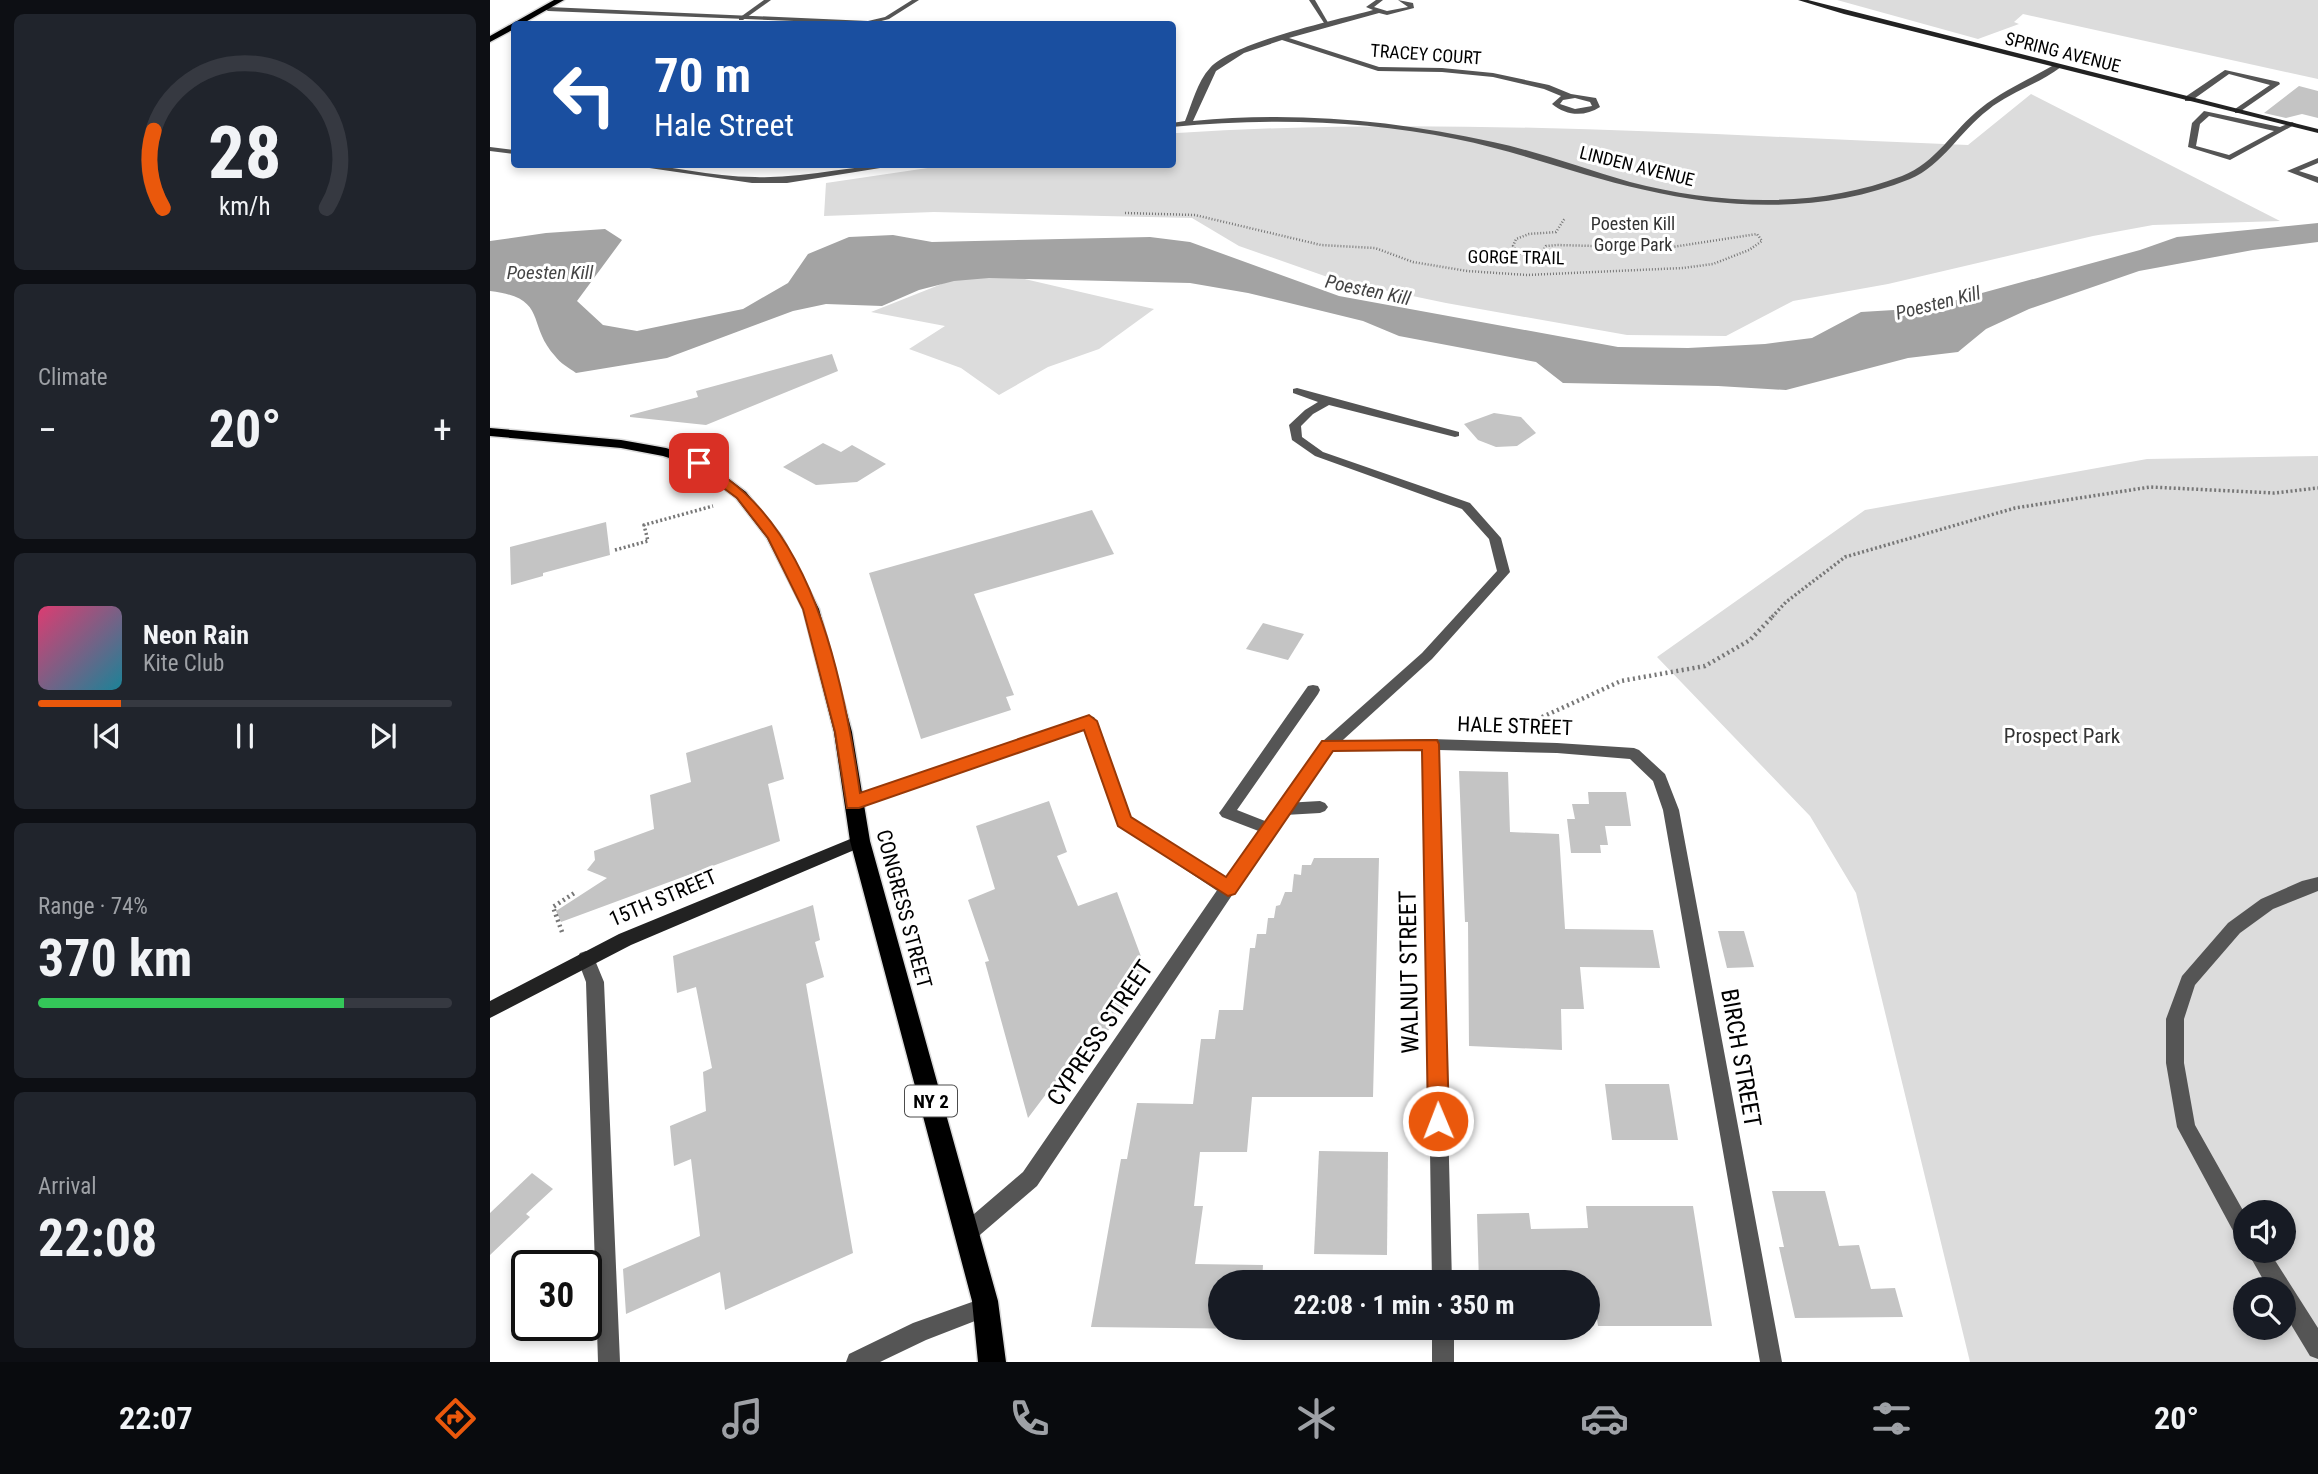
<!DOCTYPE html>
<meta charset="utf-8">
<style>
:root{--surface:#171b24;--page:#20242c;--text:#f1f3f6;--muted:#9ea1a6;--line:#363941;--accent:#ea580c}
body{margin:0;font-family:"Roboto Condensed",sans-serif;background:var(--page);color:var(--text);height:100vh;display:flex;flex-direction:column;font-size:26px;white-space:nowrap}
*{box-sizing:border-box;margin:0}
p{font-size:23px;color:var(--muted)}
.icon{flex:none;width:38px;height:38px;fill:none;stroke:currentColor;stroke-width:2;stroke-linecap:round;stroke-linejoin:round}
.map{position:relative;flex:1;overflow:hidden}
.panel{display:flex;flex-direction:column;gap:14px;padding:14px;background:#0d0f14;width:490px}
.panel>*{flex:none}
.banner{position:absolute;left:21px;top:21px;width:665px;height:147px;border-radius:7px;box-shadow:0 4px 10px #0003;background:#1a4fa0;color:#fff;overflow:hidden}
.tools{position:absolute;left:1743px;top:1200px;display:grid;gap:14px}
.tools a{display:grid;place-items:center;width:63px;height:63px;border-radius:50%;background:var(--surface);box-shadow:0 4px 10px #0003;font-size:35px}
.speed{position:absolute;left:21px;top:1250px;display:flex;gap:14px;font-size:35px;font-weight:700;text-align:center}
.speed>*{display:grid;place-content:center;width:91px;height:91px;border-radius:50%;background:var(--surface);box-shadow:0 4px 10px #0003;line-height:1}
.speed .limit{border:4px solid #111;border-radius:10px;background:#fff;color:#111}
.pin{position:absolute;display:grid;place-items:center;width:60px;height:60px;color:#fff;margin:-30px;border-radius:14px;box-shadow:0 4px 10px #0006}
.me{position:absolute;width:77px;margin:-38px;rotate:359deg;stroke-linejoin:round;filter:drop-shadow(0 0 5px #0008)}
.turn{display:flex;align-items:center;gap:24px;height:147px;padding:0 28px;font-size:32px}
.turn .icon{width:91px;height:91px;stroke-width:2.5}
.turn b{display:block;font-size:49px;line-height:60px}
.big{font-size:52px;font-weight:700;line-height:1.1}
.panel .card{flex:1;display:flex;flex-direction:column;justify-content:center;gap:10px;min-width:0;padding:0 24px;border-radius:10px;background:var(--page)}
.panel .dial{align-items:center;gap:0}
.dial svg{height:182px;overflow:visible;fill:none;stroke:var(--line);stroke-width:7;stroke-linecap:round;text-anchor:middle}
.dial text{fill:var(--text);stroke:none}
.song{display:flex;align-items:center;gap:21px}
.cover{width:84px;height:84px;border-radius:10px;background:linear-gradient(135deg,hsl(340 70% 55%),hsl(190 70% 35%))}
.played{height:7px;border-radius:4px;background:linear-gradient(90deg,var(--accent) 20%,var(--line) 20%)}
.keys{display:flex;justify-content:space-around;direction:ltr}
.heat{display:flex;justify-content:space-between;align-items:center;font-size:38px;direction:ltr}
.charge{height:10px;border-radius:5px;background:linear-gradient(90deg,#34c759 74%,var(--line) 0)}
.trip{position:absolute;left:718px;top:1270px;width:392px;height:70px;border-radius:35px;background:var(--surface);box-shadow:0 4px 10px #0003;font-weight:700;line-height:70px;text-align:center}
.tabs{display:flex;height:112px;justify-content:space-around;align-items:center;background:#090b0e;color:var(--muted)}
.tabs .icon{width:49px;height:49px}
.tabs .current{color:var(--accent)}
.tabs b{font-size:32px;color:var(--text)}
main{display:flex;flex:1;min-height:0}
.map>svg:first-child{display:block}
.green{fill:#dcdcdc;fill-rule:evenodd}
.water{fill:#a3a3a3}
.building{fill:#c4c4c4}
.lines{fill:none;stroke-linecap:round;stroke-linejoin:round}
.primary-casing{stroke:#dbdbdb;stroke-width:3}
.path-far2{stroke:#777;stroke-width:2.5;stroke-dasharray:1 2;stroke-linecap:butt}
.path-far1{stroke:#777;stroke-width:3.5;stroke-dasharray:2 2.5;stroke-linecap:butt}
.path{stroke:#777;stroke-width:4.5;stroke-dasharray:2 3.5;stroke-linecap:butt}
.lane{fill:#555;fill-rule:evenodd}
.street{fill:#555;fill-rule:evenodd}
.secondary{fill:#222;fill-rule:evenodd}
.primary{fill:#000;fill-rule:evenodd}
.route{fill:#ea580c;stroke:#983908;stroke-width:2}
.labels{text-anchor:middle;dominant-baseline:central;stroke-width:6;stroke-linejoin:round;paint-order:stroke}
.far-street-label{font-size:18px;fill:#000;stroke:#fff}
.far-park-label{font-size:18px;fill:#333;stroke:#fff}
.far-water-label{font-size:19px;font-style:italic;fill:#444;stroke:#fff}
.shield{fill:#fff;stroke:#4c4c4c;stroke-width:2}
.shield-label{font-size:19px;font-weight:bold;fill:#000}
.street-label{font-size:21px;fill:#000;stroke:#fff}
.park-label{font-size:21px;fill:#333;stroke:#fff}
.near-street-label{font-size:24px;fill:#000;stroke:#fff}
</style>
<main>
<section class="panel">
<div class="card dial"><svg viewBox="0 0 100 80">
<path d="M14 69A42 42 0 1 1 86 69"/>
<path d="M14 69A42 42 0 0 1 10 35" stroke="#ea580c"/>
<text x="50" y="56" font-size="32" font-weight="700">28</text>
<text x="50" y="72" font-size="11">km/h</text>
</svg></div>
<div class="card"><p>Climate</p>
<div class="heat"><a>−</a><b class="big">20°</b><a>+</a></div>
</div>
<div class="card">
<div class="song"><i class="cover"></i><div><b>Neon Rain</b><p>Kite Club</p></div></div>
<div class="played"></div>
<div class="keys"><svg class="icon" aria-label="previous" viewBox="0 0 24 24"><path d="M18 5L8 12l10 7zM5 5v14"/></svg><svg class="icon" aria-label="pause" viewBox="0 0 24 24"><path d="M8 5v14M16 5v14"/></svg><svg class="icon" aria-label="next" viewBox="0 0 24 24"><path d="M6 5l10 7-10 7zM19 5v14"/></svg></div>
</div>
<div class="card"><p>Range · 74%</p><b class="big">370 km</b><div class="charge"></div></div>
<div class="card"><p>Arrival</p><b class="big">22:08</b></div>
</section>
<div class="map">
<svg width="1828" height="1362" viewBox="0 0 1828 1362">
<rect width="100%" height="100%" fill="#fff"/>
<g class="green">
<path d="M 1347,0 L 1828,0 L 1828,79 L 1533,14 L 1524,22 L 1529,24 L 1488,39 Z"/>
<path d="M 1541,94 L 1790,221 L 1663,225 L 1603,236 L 1398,284 L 1303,301 L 1236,336 L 1137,335 L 956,303 L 846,280 L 749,246 L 702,218 L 444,212 L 334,216 L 336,183 L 458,165 L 682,164 L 683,133 L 687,133 C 950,116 1215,135 1478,145 Z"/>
<path d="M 487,270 L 509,273 L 664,309 L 609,349 L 558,367 L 509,395 L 471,368 L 419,349 L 455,326 L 381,312 Z"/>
<path d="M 1828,456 L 1828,1362 L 1480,1362 L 1366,893 L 1320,816 L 1167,657 L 1375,510 L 1657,459 ZM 1755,1213 L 1794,1213 L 1794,1251 L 1755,1251 ZM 1755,1290 L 1794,1290 L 1794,1328 L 1755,1328 Z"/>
</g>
<path class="water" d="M 1828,223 L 1828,242 L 1763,250 L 1649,271 L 1539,309 L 1496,329 L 1468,352 L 1418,358 L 1296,390 L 1228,386 L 1073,383 L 1046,362 L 909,336 L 873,321 L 758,293 L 700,283 L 499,278 L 464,281 L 429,290 L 392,306 L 336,304 L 303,311 L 177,358 L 86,373 C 79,368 70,363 65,356 C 36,324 59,298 0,291 L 0,241 L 56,233 L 115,229 L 132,240 L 87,301 L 113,325 L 147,331 L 253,309 L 298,283 L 318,254 L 359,237 L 403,235 L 442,242 L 660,237 L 700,242 L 849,296 L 1128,347 L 1198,348 L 1275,344 L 1322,338 L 1371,312 L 1437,308 L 1650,250 L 1687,237 Z"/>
<g class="building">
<path d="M 1809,86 L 1828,91 L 1828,118 L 1812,114 L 1796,118 L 1774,113 Z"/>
<path d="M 342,354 L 348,371 L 216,425 L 140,417 L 140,415 L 208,397 L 206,391 Z"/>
<path d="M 1004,413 L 1031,417 L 1046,433 L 1027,446 L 1006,447 L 988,440 L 974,424 Z"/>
<path d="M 333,443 L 351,452 L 362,445 L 396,464 L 367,482 L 326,485 L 293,467 Z"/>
<path d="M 602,510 L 624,554 L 484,594 L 524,695 L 516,697 L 521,710 L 431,739 L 379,573 Z"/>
<path d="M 116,522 L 120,555 L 53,573 L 53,576 L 21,585 L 20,547 Z"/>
<path d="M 773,623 L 814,634 L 798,660 L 756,649 Z"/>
<path d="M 282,725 L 294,779 L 278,784 L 290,841 L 71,922 L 66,911 L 117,878 L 97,870 L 105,860 L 104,851 L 164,829 L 160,795 L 201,782 L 196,753 Z"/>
<path d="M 969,771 L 1018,772 L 1020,832 L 1069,834 L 1075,929 L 1163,930 L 1170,968 L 1090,967 L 1094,1009 L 1071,1009 L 1072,1050 L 979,1046 L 978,922 L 975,922 Z"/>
<path d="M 1098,792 L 1136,792 L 1141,826 L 1115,826 L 1118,845 L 1110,845 L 1111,853 L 1081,853 L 1077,819 L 1085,819 L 1082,804 L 1099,804 Z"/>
<path d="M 559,801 L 577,852 L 567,856 L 588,906 L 627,892 L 656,970 L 631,980 L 639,1003 L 595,1061 L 575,1069 L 538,1118 L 495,962 L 499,961 L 478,900 L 505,889 L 486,826 Z"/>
<path d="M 824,858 L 889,858 L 883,1097 L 762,1097 L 757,1152 L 710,1152 L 704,1206 L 713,1206 L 705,1264 L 773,1265 L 772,1283 L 730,1283 L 730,1328 L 768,1329 L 601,1327 L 631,1159 L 637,1159 L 647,1103 L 703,1104 L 711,1039 L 725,1039 L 729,1010 L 753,1010 L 760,948 L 765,948 L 767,934 L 776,934 L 778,918 L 784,918 L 786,906 L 790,905 L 795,892 L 802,892 L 804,874 L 811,875 L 812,865 L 821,865 Z"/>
<path d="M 323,905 L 330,940 L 325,942 L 334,977 L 316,984 L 363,1253 L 235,1310 L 230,1272 L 136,1314 L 133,1269 L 210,1236 L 201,1159 L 184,1166 L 180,1126 L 216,1111 L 213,1072 L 222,1068 L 206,987 L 187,993 L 183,956 Z"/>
<path d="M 1228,931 L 1254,931 L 1264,967 L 1237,968 Z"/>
<path d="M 1115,1084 L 1179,1084 L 1188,1140 L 1122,1140 Z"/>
<path d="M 829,1151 L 898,1152 L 897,1255 L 824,1254 Z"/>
<path d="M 42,1173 L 63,1189 L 36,1214 L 40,1217 L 0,1255 L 0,1213 Z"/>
<path d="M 1282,1191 L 1335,1191 L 1349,1246 L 1369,1245 L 1381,1289 L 1405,1288 L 1413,1317 L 1305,1318 L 1289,1247 L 1294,1247 Z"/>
<path d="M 1096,1206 L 1203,1206 L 1222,1326 L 1108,1326 L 1107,1319 L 1097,1319 L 1097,1283 L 989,1283 L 987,1214 L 1039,1213 L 1041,1229 L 1098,1228 Z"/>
</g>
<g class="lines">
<defs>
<g id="primary">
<path d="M 64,0 L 74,0 L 32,24 L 24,24 L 24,29 L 0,42 L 0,36 Z"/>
<path d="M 0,428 L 131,440 L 176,448 L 214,460 L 256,492 L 292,537 L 329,609 L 362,732 L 380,841 L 508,1301 L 516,1362 L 488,1362 L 482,1301 L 360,841 L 344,732 L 313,609 L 277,538 L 246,498 L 204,466 L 173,456 L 131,448 L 0,436 Z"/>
</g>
</defs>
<use href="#primary" class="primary-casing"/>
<path class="path-far2" d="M 635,213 L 705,215 L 831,245 L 885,248 L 923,262 L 977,271 L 1037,275 L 1193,268 L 1223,264 L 1259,250 L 1272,241 L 1267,234 L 1176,248 L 1067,245 L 1056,246 L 1051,254 L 1041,256 L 1028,253 L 1023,246 L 1026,239 L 1039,234 L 1066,232 L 1075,218"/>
<g class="path-far1">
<path d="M 125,550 L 158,541 L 154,525 L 223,506"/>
<path d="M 1282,617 L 1296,602 L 1355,557 L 1525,508 L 1660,487 L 1784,493 L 1828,488"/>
</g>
<g class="path">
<path d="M 1037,724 L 1131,681 L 1215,666 L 1260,640 L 1284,615"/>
<path d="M 72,932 L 63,907 L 86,892"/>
</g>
<g class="lane">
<path d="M 274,0 L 281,0 L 253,20 L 249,20 L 249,18 Z"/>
<path d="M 819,0 L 825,0 L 840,26 L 836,26 Z"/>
<path d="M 1735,70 L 1789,82 L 1790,84 L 1748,113 L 1745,113 L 1745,109 L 1780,85 L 1739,74 L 1701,101 L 1695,101 L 1695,97 Z"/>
<path d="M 1714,111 L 1790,127 L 1802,122 L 1806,124 L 1740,160 L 1698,147 L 1702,123 ZM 1719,116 L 1784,131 L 1739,155 L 1706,146 L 1710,124 Z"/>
<path d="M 1828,158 L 1828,163 L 1809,171 L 1828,177 L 1828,183 L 1797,171 Z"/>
<path d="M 807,388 L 969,432 L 969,436 L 965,437 L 839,405 L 823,414 L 811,426 L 812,437 L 833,452 L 980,503 L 1011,538 L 1020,572 L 942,659 L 843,749 L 833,749 L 831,745 L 833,741 L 932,653 L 1007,571 L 999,539 L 972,509 L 825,456 L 802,440 L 799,425 L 815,410 L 828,402 L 803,393 L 803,389 Z"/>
<path d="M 823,685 L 828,686 L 830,690 L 828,694 L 747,810 L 785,825 L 787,829 L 785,833 L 779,835 L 732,817 L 729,813 L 732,809 L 818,686 Z"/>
<path d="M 599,716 L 604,717 L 606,721 L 640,817 L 744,884 L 746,889 L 744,894 L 738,896 L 732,894 L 628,825 L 594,728 L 363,809 L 358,807 L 355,803 L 358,799 Z"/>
<path d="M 830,801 L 835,803 L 838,807 L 835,811 L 830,813 L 795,815 L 790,813 L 787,809 L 790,805 L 795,803 Z"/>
<path d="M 96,951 L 102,953 L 114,982 L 130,1362 L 108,1362 L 96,982 L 87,958 L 90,953 Z"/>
</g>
<g class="street">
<path d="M 422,0 L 429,0 L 399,19 L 380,24 L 58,11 L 55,9 L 58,7 L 378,21 L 395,17 Z"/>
<path d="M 886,0 L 893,0 L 884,7 L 897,11 L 918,7 L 908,0 L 923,3 L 924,8 L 897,15 L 889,13 L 799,38 L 889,67 L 952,68 L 1003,73 L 1059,85 L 1081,94 L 1106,98 L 1110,107 C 1095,117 1076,116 1062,104 L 1071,96 L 1054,89 L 1003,77 L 952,72 L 888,71 L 792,40 L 754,53 L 726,71 L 703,121 C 803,111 905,120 1003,142 C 1050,152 1094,169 1140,182 C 1228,205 1326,209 1412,176 C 1446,163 1463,130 1491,108 C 1513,90 1540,79 1564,65 L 1571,67 C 1549,84 1520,92 1498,110 C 1470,131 1453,165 1420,179 C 1336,213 1241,210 1155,190 C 1091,176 1031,152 966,139 C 872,120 777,118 682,127 L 682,123 L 695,121 C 702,104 707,82 720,68 C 744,42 846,20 883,10 L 876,7 ZM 1085,98 L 1100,102 L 1102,106 L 1085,109 L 1070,104 L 1073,100 Z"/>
<path d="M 0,147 L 24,150 L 24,154 L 0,151 Z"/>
<path d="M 132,164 C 177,164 221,177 265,177 C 316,179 365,164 415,164 L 297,183 L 262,183 Z"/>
<path d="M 941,739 L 1067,743 L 1144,748 L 1149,750 L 1175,774 L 1189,810 L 1292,1362 L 1270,1362 L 1173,810 L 1163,781 L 1140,759 L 1067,753 L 949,750 L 962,1283 L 942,1283 L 934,750 L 842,750 L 814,794 L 773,849 L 547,1186 L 484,1240 L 477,1243 L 470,1240 L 467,1233 L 470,1226 L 533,1172 L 761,841 L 804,786 L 833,741 Z"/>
<path d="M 1828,877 L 1828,891 L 1783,909 L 1750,933 L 1705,985 L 1694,1019 L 1694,1063 L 1705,1125 L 1755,1214 L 1755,1243 L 1748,1240 L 1687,1127 L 1676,1063 L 1676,1019 L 1692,976 L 1738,923 L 1771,899 L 1812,881 Z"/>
<path d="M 1757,1251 L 1779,1251 L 1828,1328 L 1828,1359 L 1820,1356 L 1794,1313 L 1794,1290 L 1779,1290 Z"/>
<path d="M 496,1297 L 503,1300 L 506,1307 L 503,1314 L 436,1340 L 390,1362 L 356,1362 L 359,1354 L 423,1323 Z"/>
<rect x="942" y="1328" width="22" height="34"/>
</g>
<g class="secondary">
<path d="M 1308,0 L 1318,0 L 1828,129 L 1828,133 L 1354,14 Z"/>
<path d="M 370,835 L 376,837 L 378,841 L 376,845 L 141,945 L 0,1018 L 0,1001 L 129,934 Z"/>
</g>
<use href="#primary" class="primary"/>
</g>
<path class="route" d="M 209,459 C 220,463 230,473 239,480 C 328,546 355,690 370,793 L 599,715 L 607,721 L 641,817 L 736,877 L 832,741 L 947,740 L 949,744 L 959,1121 L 956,1128 L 948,1132 L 941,1128 L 938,1121 L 932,750 L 843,751 L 745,894 L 738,896 L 628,826 L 594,730 L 369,808 L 357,808 L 345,732 L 313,609 L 278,538 L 247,498 L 204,466 L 204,461 Z"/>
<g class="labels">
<g class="far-street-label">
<text transform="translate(1573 52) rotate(14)">SPRING AVENUE</text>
<text transform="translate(936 54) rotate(4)">TRACEY COURT</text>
<text transform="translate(1147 166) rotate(14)">LINDEN AVENUE</text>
<text transform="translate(1026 257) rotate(1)">GORGE TRAIL</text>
</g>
<g class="far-park-label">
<text x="1143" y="223">Poesten Kill<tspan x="1143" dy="21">Gorge Park</tspan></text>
</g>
<g class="far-water-label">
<text x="60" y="272">Poesten Kill</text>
<text transform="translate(878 290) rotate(12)">Poesten Kill</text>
<text transform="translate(1448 303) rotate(-14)">Poesten Kill</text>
</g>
<rect class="shield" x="415" y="1085.5" width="52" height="31" rx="5"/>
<g class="shield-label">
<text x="441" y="1101">NY 2</text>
</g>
<g class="street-label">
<text transform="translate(1025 726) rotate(2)">HALE STREET</text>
<text transform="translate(173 898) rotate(-23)">15TH STREET</text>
<text transform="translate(414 909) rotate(75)">CONGRESS STREET</text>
</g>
<g class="park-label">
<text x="1572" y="736">Prospect Park</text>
</g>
<g class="near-street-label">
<text transform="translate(919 972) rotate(-91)">WALNUT STREET</text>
<text transform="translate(610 1033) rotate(-56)">CYPRESS STREET</text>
<text transform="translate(1251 1058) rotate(80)">BIRCH STREET</text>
</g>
</g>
</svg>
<div class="tools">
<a><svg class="icon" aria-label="sound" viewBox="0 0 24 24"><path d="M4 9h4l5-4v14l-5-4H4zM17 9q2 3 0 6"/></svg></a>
<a><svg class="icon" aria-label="search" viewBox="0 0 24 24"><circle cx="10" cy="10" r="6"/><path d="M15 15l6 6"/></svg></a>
</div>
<div class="speed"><div class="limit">30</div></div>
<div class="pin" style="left:209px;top:463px;background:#d93025"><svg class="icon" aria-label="arrive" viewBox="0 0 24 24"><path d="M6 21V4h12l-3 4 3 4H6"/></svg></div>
<svg class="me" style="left:948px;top:1121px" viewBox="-20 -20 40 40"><circle r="17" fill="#ea580c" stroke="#fff" stroke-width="3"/><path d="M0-11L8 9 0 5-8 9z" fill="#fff"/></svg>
<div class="trip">22:08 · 1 min · 350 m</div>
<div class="banner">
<div class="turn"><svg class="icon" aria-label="left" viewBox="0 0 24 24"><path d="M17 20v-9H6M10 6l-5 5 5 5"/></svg><div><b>70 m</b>Hale Street</div></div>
</div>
</div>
</main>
<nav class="tabs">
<b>22:07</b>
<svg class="icon current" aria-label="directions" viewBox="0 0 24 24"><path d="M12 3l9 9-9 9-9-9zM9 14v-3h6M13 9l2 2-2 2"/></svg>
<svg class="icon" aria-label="music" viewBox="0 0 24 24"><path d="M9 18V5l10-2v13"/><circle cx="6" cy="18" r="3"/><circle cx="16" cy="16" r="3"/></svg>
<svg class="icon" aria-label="phone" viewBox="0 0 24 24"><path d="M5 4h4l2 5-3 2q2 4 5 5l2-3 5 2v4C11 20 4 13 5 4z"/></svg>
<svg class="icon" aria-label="climate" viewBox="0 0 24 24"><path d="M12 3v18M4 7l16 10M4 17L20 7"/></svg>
<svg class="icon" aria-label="car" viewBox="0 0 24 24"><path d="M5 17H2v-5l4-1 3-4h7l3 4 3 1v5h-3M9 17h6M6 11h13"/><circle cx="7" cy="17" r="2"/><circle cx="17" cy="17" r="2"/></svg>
<svg class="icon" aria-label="filters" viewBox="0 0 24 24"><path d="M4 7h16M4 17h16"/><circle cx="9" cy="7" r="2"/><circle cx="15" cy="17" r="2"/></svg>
<b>20°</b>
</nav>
